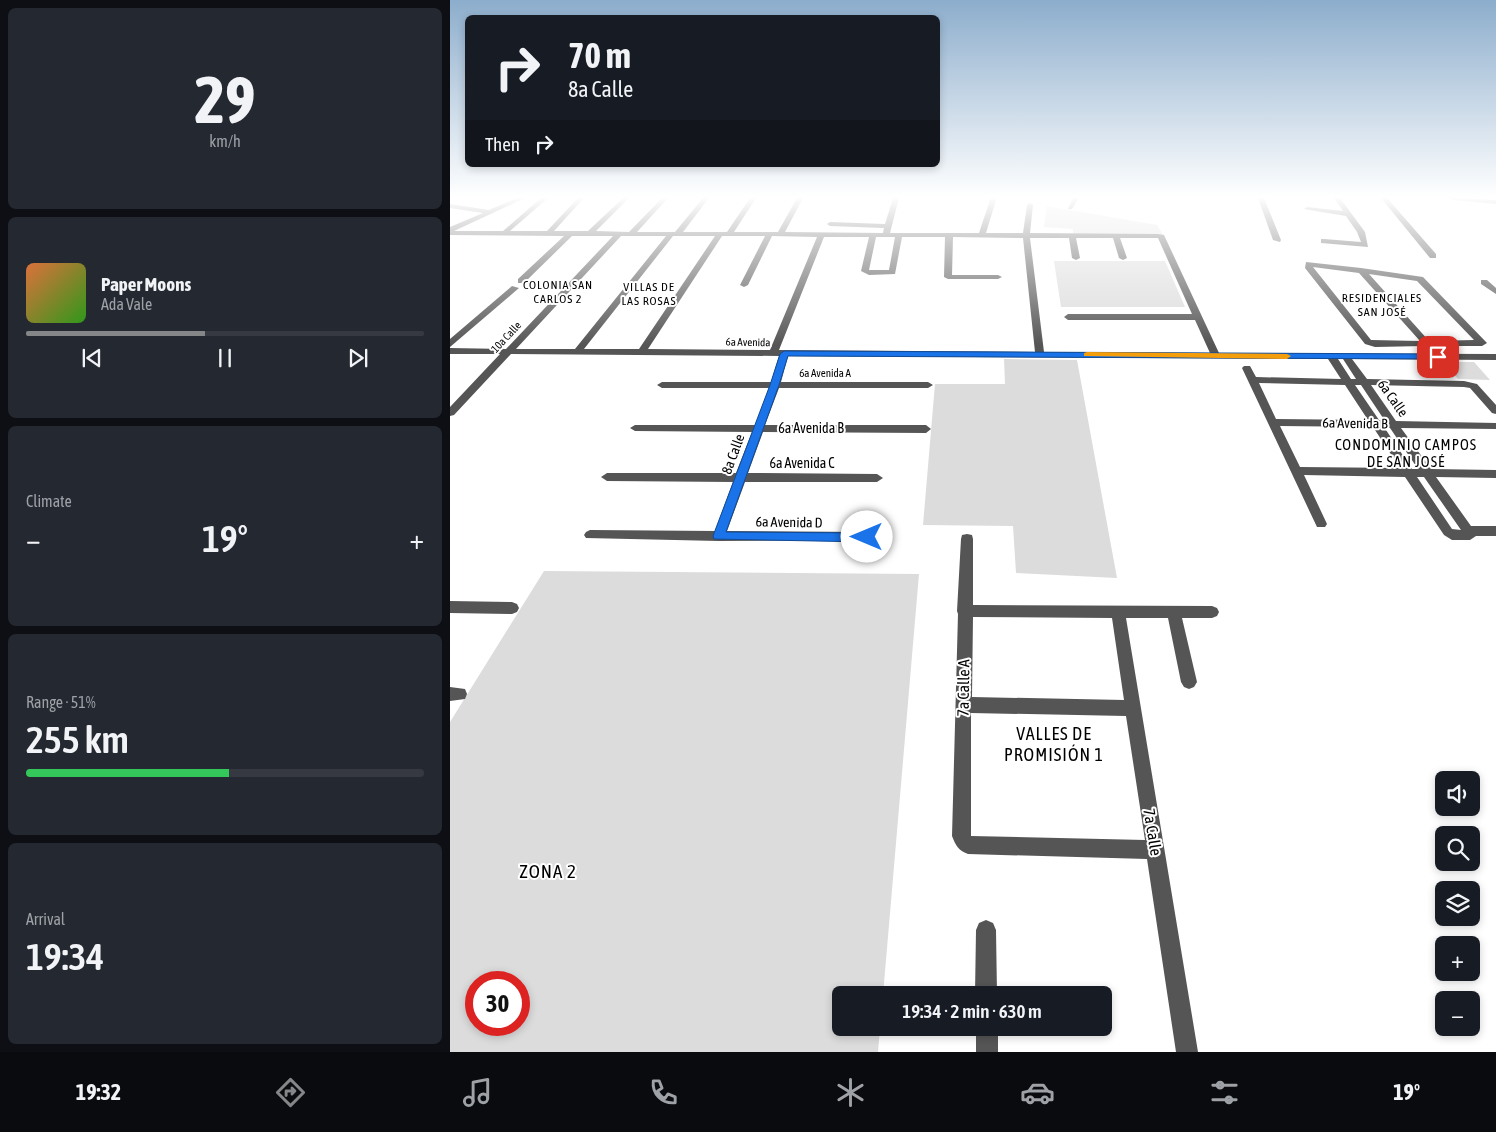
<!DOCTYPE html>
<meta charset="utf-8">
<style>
:root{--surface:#171b24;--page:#242831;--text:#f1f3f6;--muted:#9ea1a6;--line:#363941;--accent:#858687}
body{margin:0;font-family:"Asap Condensed",sans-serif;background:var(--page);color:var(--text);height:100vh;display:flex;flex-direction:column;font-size:19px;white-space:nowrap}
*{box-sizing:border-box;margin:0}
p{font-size:16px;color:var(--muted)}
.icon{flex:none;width:28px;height:28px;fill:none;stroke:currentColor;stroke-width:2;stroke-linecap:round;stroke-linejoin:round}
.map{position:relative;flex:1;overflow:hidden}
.side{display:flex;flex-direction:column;gap:8px;padding:8px;background:#0d0f14;width:450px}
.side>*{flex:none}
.hud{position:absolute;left:15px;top:15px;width:475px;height:152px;border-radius:8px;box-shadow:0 2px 8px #0003;background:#171b24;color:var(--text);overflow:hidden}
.controls{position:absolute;left:985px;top:771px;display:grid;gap:10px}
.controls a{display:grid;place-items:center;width:45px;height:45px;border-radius:8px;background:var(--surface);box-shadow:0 2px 8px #0003;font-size:25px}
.speed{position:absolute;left:15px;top:971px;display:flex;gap:10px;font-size:25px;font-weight:700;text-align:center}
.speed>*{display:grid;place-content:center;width:65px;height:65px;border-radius:50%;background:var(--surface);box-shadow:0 2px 8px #0003;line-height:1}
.speed .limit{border:8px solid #d22;background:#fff;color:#111}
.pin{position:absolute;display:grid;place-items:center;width:42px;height:42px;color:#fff;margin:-21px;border-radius:10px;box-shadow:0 2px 8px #0006}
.me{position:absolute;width:55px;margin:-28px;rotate:270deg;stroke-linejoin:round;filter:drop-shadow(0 0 4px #0008)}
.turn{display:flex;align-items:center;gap:18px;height:105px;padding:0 20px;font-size:22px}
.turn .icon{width:65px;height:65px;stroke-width:2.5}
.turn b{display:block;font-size:35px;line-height:42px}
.then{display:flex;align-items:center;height:48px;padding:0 20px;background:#0003;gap:10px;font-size:19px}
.big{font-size:38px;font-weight:600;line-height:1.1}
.side .widget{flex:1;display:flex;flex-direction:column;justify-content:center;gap:8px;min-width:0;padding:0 18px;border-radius:8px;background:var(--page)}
.side .dial{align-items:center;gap:0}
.dial b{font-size:65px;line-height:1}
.song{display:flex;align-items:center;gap:15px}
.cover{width:60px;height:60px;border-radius:8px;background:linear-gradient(135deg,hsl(20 70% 55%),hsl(110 70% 35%))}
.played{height:5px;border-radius:2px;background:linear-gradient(90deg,var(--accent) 45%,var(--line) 45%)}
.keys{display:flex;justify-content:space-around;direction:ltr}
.heat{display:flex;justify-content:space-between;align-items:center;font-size:28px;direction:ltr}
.charge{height:8px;border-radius:4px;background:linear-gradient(90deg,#34c759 51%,var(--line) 0)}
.trip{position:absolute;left:382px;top:986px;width:280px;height:50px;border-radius:8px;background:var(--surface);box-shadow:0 2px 8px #0003;font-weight:600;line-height:50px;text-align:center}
.menu{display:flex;height:80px;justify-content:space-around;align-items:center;background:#090b0e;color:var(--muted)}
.menu .icon{width:35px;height:35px}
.menu .active{color:var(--accent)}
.menu b{font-size:22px;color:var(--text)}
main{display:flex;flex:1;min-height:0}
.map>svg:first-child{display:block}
.green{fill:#dcdcdc;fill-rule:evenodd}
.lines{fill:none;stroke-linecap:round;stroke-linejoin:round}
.minor{fill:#555;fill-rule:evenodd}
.route{fill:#1a73e8;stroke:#114b97}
.slow{fill:#f59e0b}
.labels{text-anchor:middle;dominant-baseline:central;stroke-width:4;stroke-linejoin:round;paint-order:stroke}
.far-street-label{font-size:11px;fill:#000;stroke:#fff}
.far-neighbourhood-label{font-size:12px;letter-spacing:1px;fill:#000;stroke:#fff}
.street-label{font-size:14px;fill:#000;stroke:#fff}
.neighbourhood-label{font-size:15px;letter-spacing:1px;fill:#000;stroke:#fff}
.near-street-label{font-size:16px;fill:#000;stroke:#fff}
.near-neighbourhood-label{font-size:18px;letter-spacing:1px;fill:#000;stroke:#fff}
.near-quarter-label{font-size:19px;letter-spacing:1px;fill:#000;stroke:#fff}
</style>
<main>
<section class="side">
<div class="widget dial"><b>29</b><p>km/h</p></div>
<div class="widget">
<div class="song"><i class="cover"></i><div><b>Paper Moons</b><p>Ada Vale</p></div></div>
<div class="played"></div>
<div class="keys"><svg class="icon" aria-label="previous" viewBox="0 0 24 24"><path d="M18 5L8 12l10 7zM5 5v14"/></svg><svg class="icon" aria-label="pause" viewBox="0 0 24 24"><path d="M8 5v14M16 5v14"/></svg><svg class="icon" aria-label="next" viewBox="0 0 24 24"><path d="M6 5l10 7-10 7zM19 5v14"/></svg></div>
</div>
<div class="widget"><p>Climate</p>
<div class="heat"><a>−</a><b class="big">19°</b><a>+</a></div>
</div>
<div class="widget"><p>Range · 51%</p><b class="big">255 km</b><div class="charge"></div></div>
<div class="widget"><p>Arrival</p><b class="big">19:34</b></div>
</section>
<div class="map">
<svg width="1046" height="1052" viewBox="0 0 1046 1052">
<rect width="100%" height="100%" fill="#fff"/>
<g class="green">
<path d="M 597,206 L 707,225 L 713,235 L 623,234 L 623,229 L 594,227 Z"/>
<path d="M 604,261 L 715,261 L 735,307 L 611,307 Z"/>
<path d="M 554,359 L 627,360 L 667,578 L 566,573 L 563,526 L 473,525 L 485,384 L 555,384 Z"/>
<path d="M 993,362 L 1024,362 L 1040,380 L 1008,379 Z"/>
<path d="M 94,571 L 469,574 L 433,995 L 391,995 L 391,1028 L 430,1028 L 428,1052 L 0,1052 L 0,722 ZM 26,982 L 69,982 L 69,1025 L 26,1025 Z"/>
</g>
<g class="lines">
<g class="minor">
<path d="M 67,198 L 75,198 L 4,231 L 53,231 L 91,198 L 98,198 L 60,231 L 97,231 L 128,198 L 134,198 L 104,231 L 138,231 L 173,198 L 179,198 L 146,231 L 179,232 L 212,198 L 218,198 L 187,232 L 225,232 L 253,198 L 259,198 L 233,232 L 277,232 L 300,198 L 306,198 L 284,232 L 328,232 L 347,198 L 353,198 L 335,232 L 433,233 L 434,228 L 380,226 L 377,224 L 380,222 L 435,224 L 443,198 L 449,198 L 440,233 L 529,233 L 540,200 L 543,198 L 546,200 L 536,233 L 573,233 L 577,205 L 580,203 L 583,205 L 580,233 L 708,234 L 714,235 L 769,353 L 1046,354 L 1046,360 L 902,359 L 917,379 L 1014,381 L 1027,384 L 1046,405 L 1046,414 L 1042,413 L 1020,388 L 1014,387 L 921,385 L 946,421 L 1046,423 L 1046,429 L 951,428 L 981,469 L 1046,470 L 1046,478 L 986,477 L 1021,526 L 1046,526 L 1046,536 L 1026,536 L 1020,540 L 1002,540 L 994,535 L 955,477 L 854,475 L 877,524 L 875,527 L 867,527 L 792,368 L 794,366 L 800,366 L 806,377 L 891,379 L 878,359 L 338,356 L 331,382 L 478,382 L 483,385 L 478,388 L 329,388 L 315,425 L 476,425 L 481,429 L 476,433 L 313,432 L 298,473 L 427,474 L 433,478 L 427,482 L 295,482 L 277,531 L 417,532 L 421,534 L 423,537 L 421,540 L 269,541 L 136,538 L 134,535 L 136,532 L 140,530 L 265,531 L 283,482 L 157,481 L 151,477 L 157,473 L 286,473 L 302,432 L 185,431 L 180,428 L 185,425 L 305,425 L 319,388 L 212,388 L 207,385 L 212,382 L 321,382 L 329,356 L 61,354 L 4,415 L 0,416 L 0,407 L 50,354 L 0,354 L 0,348 L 56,349 L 163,236 L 122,236 L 74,283 L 68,283 L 68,279 L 114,236 L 0,235 L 0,227 L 33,213 L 0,208 L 0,204 L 39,210 ZM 171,236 L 216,236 L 125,349 L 66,349 ZM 223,236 L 265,236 L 189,349 L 134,349 ZM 272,236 L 315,236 L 290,285 L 294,287 L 298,285 L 322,236 L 367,237 L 320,350 L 198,349 ZM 374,237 L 419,237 L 411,271 L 419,275 L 445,274 L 452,237 L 495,237 L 494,277 L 498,279 L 548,279 L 552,277 L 548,275 L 502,275 L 503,237 L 573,238 L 585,352 L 329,350 ZM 426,237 L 445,237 L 439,270 L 419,270 ZM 580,238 L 619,238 L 622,258 L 626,260 L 630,258 L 626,238 L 663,238 L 669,258 L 673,260 L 677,258 L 670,238 L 708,238 L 742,314 L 618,314 L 614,317 L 618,320 L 745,320 L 760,353 L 594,352 ZM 888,359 L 893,359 L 906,379 L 901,379 ZM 809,383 L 895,385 L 918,420 L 826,419 ZM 905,385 L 911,385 L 935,421 L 929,420 ZM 830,426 L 923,427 L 950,468 L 850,467 ZM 934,427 L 940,428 L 968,469 L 962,469 ZM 967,477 L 974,477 L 1011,530 L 1002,529 Z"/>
<path d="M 623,198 L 629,198 L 622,209 L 618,209 Z"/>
<path d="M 808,198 L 814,198 L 831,240 L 830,242 L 823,240 Z"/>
<path d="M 884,198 L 890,198 L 915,232 L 918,247 L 871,243 L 871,239 L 874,239 L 911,242 L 907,232 L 896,216 L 854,209 L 857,207 L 893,211 Z"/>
<path d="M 931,198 L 937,198 L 986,254 L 986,258 L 980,258 Z"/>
<path d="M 1000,198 L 1046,200 L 1046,204 L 1003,200 Z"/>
<path d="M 856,262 L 911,268 L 973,277 L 1037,343 L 1032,346 L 984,346 L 984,350 L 981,351 L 974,346 L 925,347 L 915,344 L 855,268 ZM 863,267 L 909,273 L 970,341 L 921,340 ZM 919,274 L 967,281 L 1024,340 L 979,341 Z"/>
<path d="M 1031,280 L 1037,280 L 1046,288 L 1046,294 L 1031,284 Z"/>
<path d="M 62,286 L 69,288 L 0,347 L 0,339 Z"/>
<path d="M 517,534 L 522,535 L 523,539 L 523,605 L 762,606 L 767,608 L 769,612 L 767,616 L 762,618 L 732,618 L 747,682 L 744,687 L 739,689 L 734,687 L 731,682 L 718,618 L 676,618 L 748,1052 L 726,1052 L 697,859 L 518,854 C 508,850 506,846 502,836 L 508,614 L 507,611 L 511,539 L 512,535 ZM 523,617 L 662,618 L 674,700 L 522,697 ZM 521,713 L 676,716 L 695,840 L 521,836 Z"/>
<path d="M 0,601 L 62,602 L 67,604 L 69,608 L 67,612 L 62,614 L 0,613 Z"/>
<path d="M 0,687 L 15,689 L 17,694 L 15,699 L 0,701 Z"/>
<path d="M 536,920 L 543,923 L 546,930 L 547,995 L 525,995 L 526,930 L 529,923 Z"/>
<rect x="526" y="1028" width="22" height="24"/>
</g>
</g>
<linearGradient id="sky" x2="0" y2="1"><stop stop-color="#8cadcc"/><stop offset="0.57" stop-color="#fff"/><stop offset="1" stop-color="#fff" stop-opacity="0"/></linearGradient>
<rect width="1046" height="345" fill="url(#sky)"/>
<path class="route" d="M 334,351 L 988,354 L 992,357 L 988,359 L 338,356 L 329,385 L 276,532 L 417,533 L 423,537 L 417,542 L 264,539 L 263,536 L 320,385 L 330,354 Z"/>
<path class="slow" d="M 637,352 L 837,354 L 841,356 L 837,359 L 634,356 L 634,353 Z"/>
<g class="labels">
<g class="far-street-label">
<text transform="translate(56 337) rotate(-47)">10a Calle</text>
<text transform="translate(298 342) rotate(1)">6a Avenida</text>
<text x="375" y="373">6a Avenida A</text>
</g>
<g class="far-neighbourhood-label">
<text x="108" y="285">COLONIA SAN<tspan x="108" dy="14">CARLOS 2</tspan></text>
<text x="199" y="287">VILLAS DE<tspan x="199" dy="14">LAS ROSAS</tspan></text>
<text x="932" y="298">RESIDENCIALES<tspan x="932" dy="14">SAN JOSÉ</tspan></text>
</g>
<g class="street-label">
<text transform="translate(943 398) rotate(55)">6a Calle</text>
<text transform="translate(905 423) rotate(1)">6a Avenida B</text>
<text x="361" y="428">6a Avenida B</text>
<text transform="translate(283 454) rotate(-70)">8a Calle</text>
<text x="352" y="463">6a Avenida C</text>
<text transform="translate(339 522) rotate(1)">6a Avenida D</text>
</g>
<g class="neighbourhood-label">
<text x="956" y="444">CONDOMINIO CAMPOS<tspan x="956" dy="17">DE SAN JOSÉ</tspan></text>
</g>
<g class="near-street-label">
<text transform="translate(513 688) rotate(-89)">7a Calle A</text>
<text transform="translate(703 832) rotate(81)">7a Calle</text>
</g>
<g class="near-neighbourhood-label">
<text x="604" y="733">VALLES DE<tspan x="604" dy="21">PROMISIÓN 1</tspan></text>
</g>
<g class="near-quarter-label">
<text x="98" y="871">ZONA 2</text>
</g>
</g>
</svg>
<div class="controls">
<a><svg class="icon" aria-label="sound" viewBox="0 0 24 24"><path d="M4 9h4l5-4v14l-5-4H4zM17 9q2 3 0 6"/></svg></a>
<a><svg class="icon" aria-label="search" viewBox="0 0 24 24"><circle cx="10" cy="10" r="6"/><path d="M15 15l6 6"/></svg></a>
<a><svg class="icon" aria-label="layers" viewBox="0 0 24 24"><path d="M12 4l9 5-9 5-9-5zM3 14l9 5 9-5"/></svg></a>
<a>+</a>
<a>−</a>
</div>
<div class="speed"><div class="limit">30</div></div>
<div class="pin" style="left:988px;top:357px;background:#d93025"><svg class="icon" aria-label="arrive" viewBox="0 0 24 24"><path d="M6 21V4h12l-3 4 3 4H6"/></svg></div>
<svg class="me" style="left:417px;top:537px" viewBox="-20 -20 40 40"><circle r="19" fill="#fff"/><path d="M0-13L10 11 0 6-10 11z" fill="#1a73e8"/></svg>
<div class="trip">19:34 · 2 min · 630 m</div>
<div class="hud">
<div class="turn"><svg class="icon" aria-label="right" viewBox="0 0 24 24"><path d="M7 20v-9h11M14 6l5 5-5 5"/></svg><div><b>70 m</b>8a Calle</div></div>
<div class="then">Then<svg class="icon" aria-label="right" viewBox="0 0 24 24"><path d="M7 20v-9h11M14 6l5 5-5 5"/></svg></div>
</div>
</div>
</main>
<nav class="menu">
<b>19:32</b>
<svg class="icon active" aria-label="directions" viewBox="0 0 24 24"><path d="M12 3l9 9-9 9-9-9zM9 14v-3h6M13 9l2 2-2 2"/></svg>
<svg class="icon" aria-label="music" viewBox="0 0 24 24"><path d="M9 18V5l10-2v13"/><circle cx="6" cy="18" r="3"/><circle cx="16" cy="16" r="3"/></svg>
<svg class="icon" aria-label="phone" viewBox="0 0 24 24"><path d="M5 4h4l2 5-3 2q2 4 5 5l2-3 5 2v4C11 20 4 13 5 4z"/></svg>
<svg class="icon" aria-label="climate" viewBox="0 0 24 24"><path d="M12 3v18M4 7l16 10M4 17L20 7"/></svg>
<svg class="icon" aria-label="car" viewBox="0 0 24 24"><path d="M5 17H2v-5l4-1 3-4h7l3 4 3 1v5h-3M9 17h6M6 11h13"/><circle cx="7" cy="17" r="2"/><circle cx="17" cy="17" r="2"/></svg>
<svg class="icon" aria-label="filters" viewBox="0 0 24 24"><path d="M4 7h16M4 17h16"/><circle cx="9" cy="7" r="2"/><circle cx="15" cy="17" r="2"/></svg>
<b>19°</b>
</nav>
